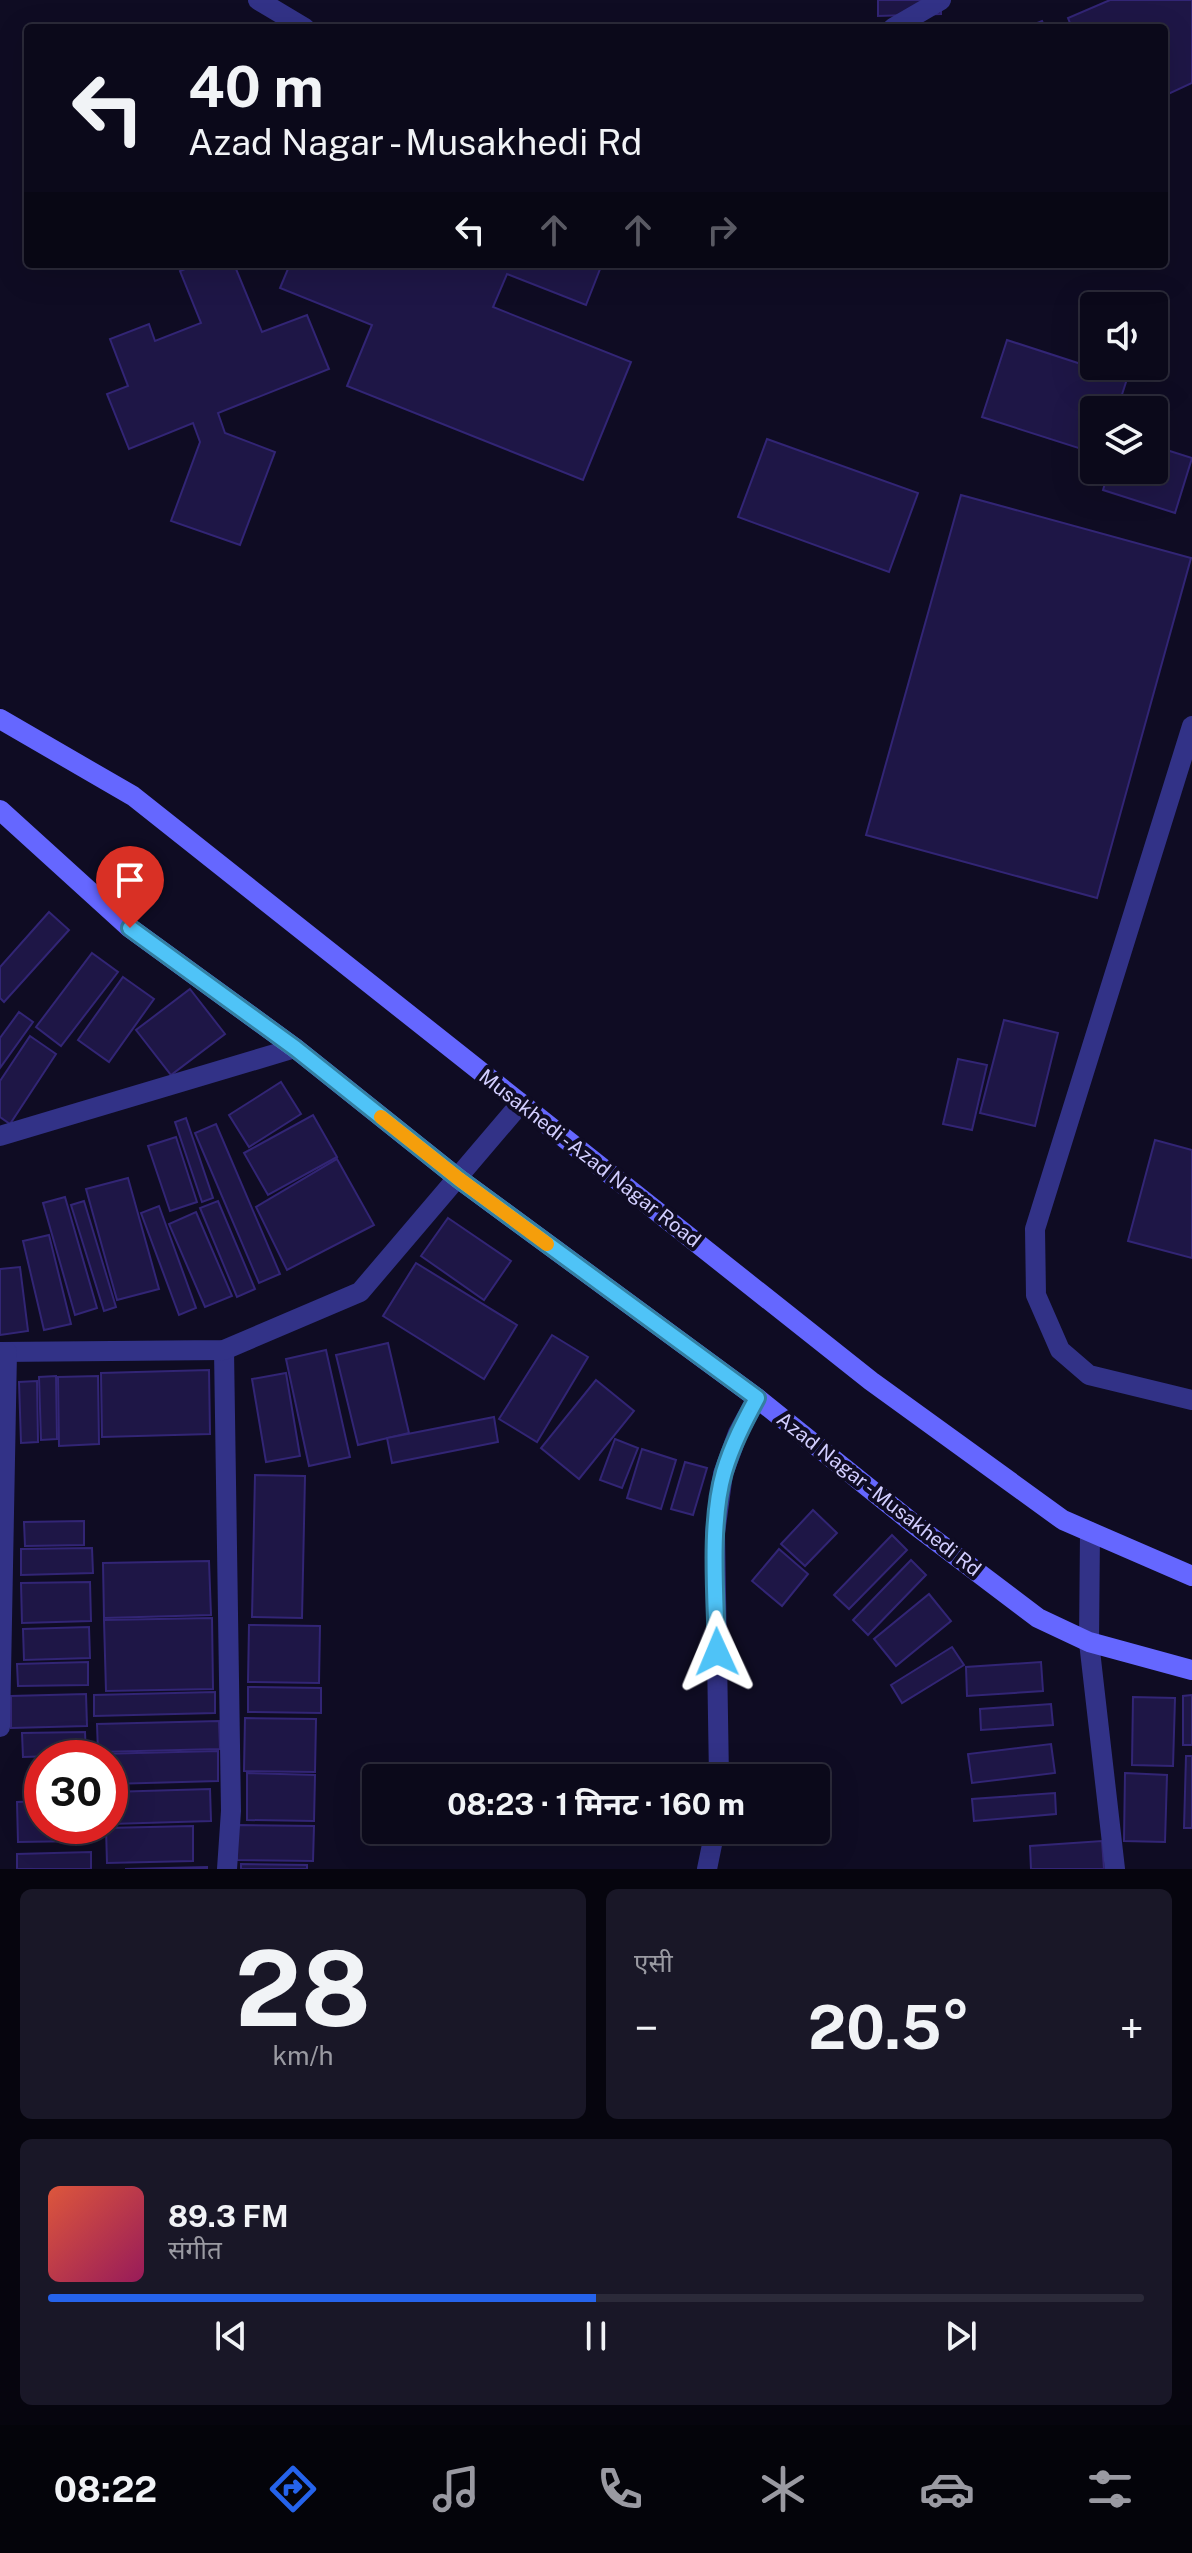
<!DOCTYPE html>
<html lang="hi">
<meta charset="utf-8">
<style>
:root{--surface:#0b091a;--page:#191727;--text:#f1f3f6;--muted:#9a9aa2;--line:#2b2a39;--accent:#2563eb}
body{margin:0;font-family:"Public Sans","Noto Sans Devanagari",sans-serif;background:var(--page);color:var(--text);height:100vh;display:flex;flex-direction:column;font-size:30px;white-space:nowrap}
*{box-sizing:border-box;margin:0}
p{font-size:26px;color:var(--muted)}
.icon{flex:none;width:44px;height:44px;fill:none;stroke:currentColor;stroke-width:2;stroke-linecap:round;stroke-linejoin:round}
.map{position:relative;height:1869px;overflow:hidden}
.side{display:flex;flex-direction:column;gap:20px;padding:20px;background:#06050e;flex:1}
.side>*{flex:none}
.banner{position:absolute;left:24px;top:24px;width:1144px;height:244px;border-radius:8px;box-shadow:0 8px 32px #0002,0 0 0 2px var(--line);background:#0b091a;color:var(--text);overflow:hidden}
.buttons{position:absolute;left:1080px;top:292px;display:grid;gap:16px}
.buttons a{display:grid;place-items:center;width:88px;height:88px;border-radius:8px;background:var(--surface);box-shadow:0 8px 32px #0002,0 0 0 2px var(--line);font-size:40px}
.speed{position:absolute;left:24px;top:1740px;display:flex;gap:16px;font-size:40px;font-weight:700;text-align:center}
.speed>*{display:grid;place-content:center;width:104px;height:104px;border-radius:50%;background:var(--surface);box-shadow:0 8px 32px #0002,0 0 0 2px var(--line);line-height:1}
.speed .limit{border:12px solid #d22;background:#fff;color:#111}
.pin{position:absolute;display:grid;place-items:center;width:68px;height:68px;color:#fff;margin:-82px -34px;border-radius:50% 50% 50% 0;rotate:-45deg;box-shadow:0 0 8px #0007}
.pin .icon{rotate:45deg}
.me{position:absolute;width:88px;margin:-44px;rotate:359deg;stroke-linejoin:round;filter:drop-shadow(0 0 6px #0008)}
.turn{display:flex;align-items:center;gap:28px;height:168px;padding:0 32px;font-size:36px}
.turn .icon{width:104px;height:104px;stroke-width:2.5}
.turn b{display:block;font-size:56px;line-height:68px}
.lanes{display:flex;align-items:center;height:76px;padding:0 32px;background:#0003;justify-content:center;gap:40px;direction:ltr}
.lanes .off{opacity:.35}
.big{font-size:60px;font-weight:700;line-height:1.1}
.side .card{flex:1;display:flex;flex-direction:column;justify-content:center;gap:12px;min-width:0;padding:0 28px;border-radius:12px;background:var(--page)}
.side .dial{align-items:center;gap:0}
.dial b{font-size:104px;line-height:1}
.song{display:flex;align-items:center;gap:24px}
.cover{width:96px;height:96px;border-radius:12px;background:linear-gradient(135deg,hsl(10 70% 55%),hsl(330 70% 35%))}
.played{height:8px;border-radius:4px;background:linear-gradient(90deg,var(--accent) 50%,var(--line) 50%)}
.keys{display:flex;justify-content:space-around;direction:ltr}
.heat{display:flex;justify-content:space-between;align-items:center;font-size:44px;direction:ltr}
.side .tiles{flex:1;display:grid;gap:20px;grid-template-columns:1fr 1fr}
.card:last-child{grid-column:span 2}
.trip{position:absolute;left:362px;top:1764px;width:468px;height:80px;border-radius:8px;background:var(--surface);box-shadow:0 8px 32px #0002,0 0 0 2px var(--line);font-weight:700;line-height:80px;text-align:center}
.dock{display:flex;height:128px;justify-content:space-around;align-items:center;background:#04040a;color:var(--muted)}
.dock .icon{width:56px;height:56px}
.dock .current{color:var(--accent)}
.dock b{font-size:36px;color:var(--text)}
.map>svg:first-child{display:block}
.building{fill:#1e1646;stroke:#322575;stroke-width:2}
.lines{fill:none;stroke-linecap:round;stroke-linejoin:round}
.service{stroke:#323287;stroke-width:20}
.minor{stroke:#323287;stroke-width:20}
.secondary{stroke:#6567ff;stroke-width:20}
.route-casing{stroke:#337fa1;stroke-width:20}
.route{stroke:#4fc3f7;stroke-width:14}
.slow{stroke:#f59e0b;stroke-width:14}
.labels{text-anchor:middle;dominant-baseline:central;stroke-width:8;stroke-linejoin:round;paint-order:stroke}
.street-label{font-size:20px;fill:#d2ceff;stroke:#0f0c23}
</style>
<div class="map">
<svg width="1192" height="1869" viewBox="0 0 1192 1869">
<rect width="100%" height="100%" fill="#0f0c23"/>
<g class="building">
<path d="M 878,0 L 941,0 L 941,14 L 878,16 Z"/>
<path d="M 1110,0 L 1192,0 L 1192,83 L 1164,96 L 1164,28 L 1072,28 L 1068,18 Z"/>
<path d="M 1042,21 L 1045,28 L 1025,28 Z"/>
<path d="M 198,264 L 234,264 L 262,332 L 307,315 L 329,369 L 218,413 L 225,433 L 275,452 L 240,545 L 171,521 L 200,442 L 193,423 L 129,449 L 107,394 L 128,386 L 110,339 L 149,324 L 155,341 L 201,323 L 180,271 Z"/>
<path d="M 290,264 L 602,264 L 586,305 L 507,274 L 493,307 L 631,362 L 583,480 L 347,386 L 372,325 L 280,288 Z"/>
<path d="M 1007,340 L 1127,379 L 1117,410 L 1094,410 L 1094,453 L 982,417 Z"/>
<path d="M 767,439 L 918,493 L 889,572 L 738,517 Z"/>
<path d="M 1154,446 L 1192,458 L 1175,513 L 1103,490 L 1109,470 L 1154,470 Z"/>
<path d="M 961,495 L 1191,558 L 1097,898 L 866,835 Z"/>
<path d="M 49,912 L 69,930 L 4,1002 L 0,998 L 0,967 Z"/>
<path d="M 92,953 L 118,972 L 61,1046 L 36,1027 Z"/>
<path d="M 123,977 L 154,999 L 109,1062 L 78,1040 Z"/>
<path d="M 190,989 L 225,1034 L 171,1075 L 136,1030 Z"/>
<path d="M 19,1012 L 33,1022 L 0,1068 L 0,1038 Z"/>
<path d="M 1004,1020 L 1058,1033 L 1035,1126 L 980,1113 Z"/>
<path d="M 30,1036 L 56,1054 L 10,1124 L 0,1117 L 0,1081 Z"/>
<path d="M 958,1059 L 987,1065 L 972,1130 L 943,1124 Z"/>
<path d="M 281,1082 L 301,1114 L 249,1147 L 229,1115 Z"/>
<path d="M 313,1115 L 337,1157 L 268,1195 L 244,1153 Z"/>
<path d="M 186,1118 L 213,1198 L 202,1202 L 175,1122 Z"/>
<path d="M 216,1124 L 280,1274 L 259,1283 L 195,1133 Z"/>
<path d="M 176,1137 L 197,1202 L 170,1211 L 148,1146 Z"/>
<path d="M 1155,1140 L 1192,1150 L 1192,1258 L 1128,1241 Z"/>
<path d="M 337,1159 L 374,1225 L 287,1270 L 256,1207 Z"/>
<path d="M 128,1178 L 159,1289 L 117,1300 L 86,1189 Z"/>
<path d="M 65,1197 L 97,1308 L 75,1315 L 43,1203 Z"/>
<path d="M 84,1201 L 116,1307 L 104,1311 L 71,1205 Z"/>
<path d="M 218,1201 L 255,1289 L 237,1297 L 200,1208 Z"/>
<path d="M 159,1206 L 196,1308 L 179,1315 L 141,1213 Z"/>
<path d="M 196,1212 L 232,1296 L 205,1307 L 169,1224 Z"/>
<path d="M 448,1218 L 511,1261 L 484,1300 L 421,1256 Z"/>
<path d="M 49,1235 L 71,1324 L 44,1330 L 23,1241 Z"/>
<path d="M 416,1263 L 517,1325 L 484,1379 L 383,1316 Z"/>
<path d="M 20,1267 L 28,1331 L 0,1335 L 0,1269 Z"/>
<path d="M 552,1335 L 588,1357 L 537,1442 L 499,1419 Z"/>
<path d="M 388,1343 L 409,1433 L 358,1445 L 336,1355 Z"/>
<path d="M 326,1350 L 350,1457 L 309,1466 L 286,1359 Z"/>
<path d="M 209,1370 L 210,1434 L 102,1437 L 101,1373 Z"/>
<path d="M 286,1373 L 300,1456 L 266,1462 L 252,1379 Z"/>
<path d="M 56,1376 L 57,1439 L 41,1440 L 39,1377 Z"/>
<path d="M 98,1376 L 99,1444 L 59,1446 L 58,1377 Z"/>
<path d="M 596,1380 L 634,1411 L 579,1479 L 541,1448 Z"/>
<path d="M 37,1381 L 38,1442 L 21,1443 L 19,1382 Z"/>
<path d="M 494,1417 L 498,1442 L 392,1463 L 387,1438 Z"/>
<path d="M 615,1439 L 638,1448 L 622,1488 L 600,1480 Z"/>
<path d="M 642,1449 L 676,1460 L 661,1509 L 627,1498 Z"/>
<path d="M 685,1462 L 707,1468 L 693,1515 L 671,1509 Z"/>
<path d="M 255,1475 L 305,1476 L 302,1618 L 252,1617 Z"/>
<path d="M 813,1510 L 837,1533 L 805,1566 L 781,1544 Z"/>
<path d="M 84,1521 L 84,1545 L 25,1546 L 24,1522 Z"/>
<path d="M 892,1535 L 907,1550 L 849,1609 L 834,1595 Z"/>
<path d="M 92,1548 L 93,1573 L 21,1575 L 21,1549 Z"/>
<path d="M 779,1549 L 808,1574 L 782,1606 L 752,1581 Z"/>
<path d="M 911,1560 L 926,1575 L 868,1635 L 853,1620 Z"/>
<path d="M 209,1561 L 211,1615 L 104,1618 L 103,1563 Z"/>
<path d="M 90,1582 L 91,1621 L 22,1623 L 21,1583 Z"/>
<path d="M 929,1594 L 951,1621 L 896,1666 L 874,1639 Z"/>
<path d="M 212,1618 L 213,1689 L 106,1691 L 104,1620 Z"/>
<path d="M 249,1625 L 320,1626 L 319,1683 L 248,1682 Z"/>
<path d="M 89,1627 L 90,1658 L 24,1660 L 23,1629 Z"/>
<path d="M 952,1647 L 964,1665 L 902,1703 L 891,1685 Z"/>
<path d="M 88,1662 L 88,1685 L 18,1686 L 17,1664 Z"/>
<path d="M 1041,1662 L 1043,1691 L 967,1696 L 966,1667 Z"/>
<path d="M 248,1687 L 321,1688 L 321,1713 L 248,1712 Z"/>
<path d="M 215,1692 L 215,1713 L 94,1716 L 94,1695 Z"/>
<path d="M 86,1694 L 87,1726 L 11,1728 L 11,1696 Z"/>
<path d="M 1192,1695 L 1192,1745 L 1183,1745 L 1183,1696 Z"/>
<path d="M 1133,1697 L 1175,1698 L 1173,1766 L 1132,1765 Z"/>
<path d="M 1051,1704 L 1053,1725 L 981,1730 L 980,1709 Z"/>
<path d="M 245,1718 L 316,1719 L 315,1772 L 244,1771 Z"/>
<path d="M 219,1721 L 220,1749 L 98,1752 L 97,1724 Z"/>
<path d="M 85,1732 L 86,1755 L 23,1757 L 22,1733 Z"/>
<path d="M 1051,1744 L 1055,1773 L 972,1783 L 968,1754 Z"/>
<path d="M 218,1751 L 218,1781 L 110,1784 L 110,1758 L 97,1758 L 97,1754 Z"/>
<path d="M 1186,1756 L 1192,1756 L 1192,1828 L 1184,1828 Z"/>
<path d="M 247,1773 L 315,1775 L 314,1821 L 247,1820 Z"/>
<path d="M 1125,1773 L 1167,1775 L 1165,1842 L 1124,1841 Z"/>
<path d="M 210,1789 L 211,1821 L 110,1824 L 110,1792 Z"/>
<path d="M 1055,1793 L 1056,1814 L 974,1821 L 972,1799 Z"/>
<path d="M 42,1801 L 42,1826 L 81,1826 L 81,1841 L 18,1842 L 17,1802 Z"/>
<path d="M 237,1825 L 314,1826 L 313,1861 L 237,1860 Z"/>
<path d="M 193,1826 L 193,1861 L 107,1863 L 106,1828 Z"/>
<path d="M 1102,1841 L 1104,1869 L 1031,1869 L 1030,1846 Z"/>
<path d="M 91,1852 L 91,1869 L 17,1869 L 17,1854 Z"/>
<path d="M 241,1864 L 307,1865 L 307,1869 L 241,1869 Z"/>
<path d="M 207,1867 L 207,1869 L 125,1869 Z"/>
</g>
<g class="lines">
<g class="service">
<path d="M 258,0 L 305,28"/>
<path d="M 893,28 L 941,0"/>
<path d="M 1192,726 L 1035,1229 L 1036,1295 L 1060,1350 L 1089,1375 L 1192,1400"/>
</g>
<g class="minor">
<path d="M 0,1136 L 295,1048"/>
<path d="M 224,1350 L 231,1811 L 227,1869"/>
<path d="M 0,1352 L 224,1350 L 360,1292 L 521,1103"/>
<path d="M 1090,1532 L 1089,1642 L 1115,1869"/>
<path d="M 0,1727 L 7,1352"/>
<path d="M 719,1778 L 715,1533 L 723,1474 L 738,1433 L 757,1398"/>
<path d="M 707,1869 L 715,1830"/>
</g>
<g class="secondary">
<path d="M 0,719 L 133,796 L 871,1381 L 1063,1520 L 1192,1576"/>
<path d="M 0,810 L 130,928 L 295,1048 L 459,1179 L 757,1398 L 915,1525 L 1038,1618 L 1089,1642 L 1192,1670"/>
</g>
</g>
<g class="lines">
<defs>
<path id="route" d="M 130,928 L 295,1048 L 459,1179 L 757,1398 C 744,1422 732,1445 724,1472 C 709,1524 716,1597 717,1652"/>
</defs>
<use href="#route" class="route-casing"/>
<use href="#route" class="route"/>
<path class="slow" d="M 381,1117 L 459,1179 L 547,1244"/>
</g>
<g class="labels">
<g class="street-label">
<text transform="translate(590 1158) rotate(38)">Musakhedi - Azad Nagar Road</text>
<text transform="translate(879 1494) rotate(38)">Azad Nagar - Musakhedi Rd</text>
</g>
</g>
</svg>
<div class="buttons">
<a><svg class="icon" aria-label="sound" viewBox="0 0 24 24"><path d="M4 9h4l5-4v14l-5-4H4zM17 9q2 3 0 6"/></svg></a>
<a><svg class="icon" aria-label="layers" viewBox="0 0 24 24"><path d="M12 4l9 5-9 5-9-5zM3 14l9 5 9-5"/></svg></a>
</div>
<div class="speed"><div class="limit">30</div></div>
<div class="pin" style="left:130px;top:928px;background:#d93025"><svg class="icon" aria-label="arrive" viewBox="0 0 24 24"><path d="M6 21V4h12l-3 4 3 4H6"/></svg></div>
<svg class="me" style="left:717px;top:1652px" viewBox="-20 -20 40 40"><path d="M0-17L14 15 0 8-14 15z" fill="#4fc3f7" stroke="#fff" stroke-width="4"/></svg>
<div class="trip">08:23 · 1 मिनट · 160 m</div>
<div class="banner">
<div class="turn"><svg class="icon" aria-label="left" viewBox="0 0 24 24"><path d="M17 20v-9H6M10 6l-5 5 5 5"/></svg><div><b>40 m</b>Azad Nagar - Musakhedi Rd</div></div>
<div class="lanes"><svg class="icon" aria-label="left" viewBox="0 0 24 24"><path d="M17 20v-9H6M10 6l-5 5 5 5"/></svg><svg class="icon off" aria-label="ahead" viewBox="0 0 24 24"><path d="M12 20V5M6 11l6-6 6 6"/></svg><svg class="icon off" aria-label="ahead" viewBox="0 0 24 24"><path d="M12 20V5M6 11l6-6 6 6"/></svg><svg class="icon off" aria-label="right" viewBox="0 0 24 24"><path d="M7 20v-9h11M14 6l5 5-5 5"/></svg></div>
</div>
</div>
<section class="side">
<div class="tiles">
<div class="card dial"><b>28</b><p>km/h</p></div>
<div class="card"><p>एसी</p>
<div class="heat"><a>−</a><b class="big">20.5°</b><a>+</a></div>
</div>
<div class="card">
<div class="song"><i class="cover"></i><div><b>89.3 FM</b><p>संगीत</p></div></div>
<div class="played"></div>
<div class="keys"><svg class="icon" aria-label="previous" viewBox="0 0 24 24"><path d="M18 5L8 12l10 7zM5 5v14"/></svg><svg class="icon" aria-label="pause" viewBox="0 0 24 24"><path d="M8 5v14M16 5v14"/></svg><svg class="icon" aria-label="next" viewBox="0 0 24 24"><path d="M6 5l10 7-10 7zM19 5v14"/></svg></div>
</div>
</div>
</section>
<nav class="dock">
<b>08:22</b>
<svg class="icon current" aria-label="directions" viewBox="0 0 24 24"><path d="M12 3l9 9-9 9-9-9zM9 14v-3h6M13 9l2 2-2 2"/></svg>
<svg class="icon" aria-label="music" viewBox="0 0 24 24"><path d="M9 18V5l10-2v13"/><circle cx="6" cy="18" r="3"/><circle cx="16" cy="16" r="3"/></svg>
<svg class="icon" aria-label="phone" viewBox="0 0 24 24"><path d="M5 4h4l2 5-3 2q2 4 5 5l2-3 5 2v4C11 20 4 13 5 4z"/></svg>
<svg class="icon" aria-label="climate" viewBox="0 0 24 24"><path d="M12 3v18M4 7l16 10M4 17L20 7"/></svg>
<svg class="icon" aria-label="car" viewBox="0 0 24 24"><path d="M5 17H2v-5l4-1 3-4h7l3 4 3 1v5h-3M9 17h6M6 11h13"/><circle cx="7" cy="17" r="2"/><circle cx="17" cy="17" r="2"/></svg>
<svg class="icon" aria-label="filters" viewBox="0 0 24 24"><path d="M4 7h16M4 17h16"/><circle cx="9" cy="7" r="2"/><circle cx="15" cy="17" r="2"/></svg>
</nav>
